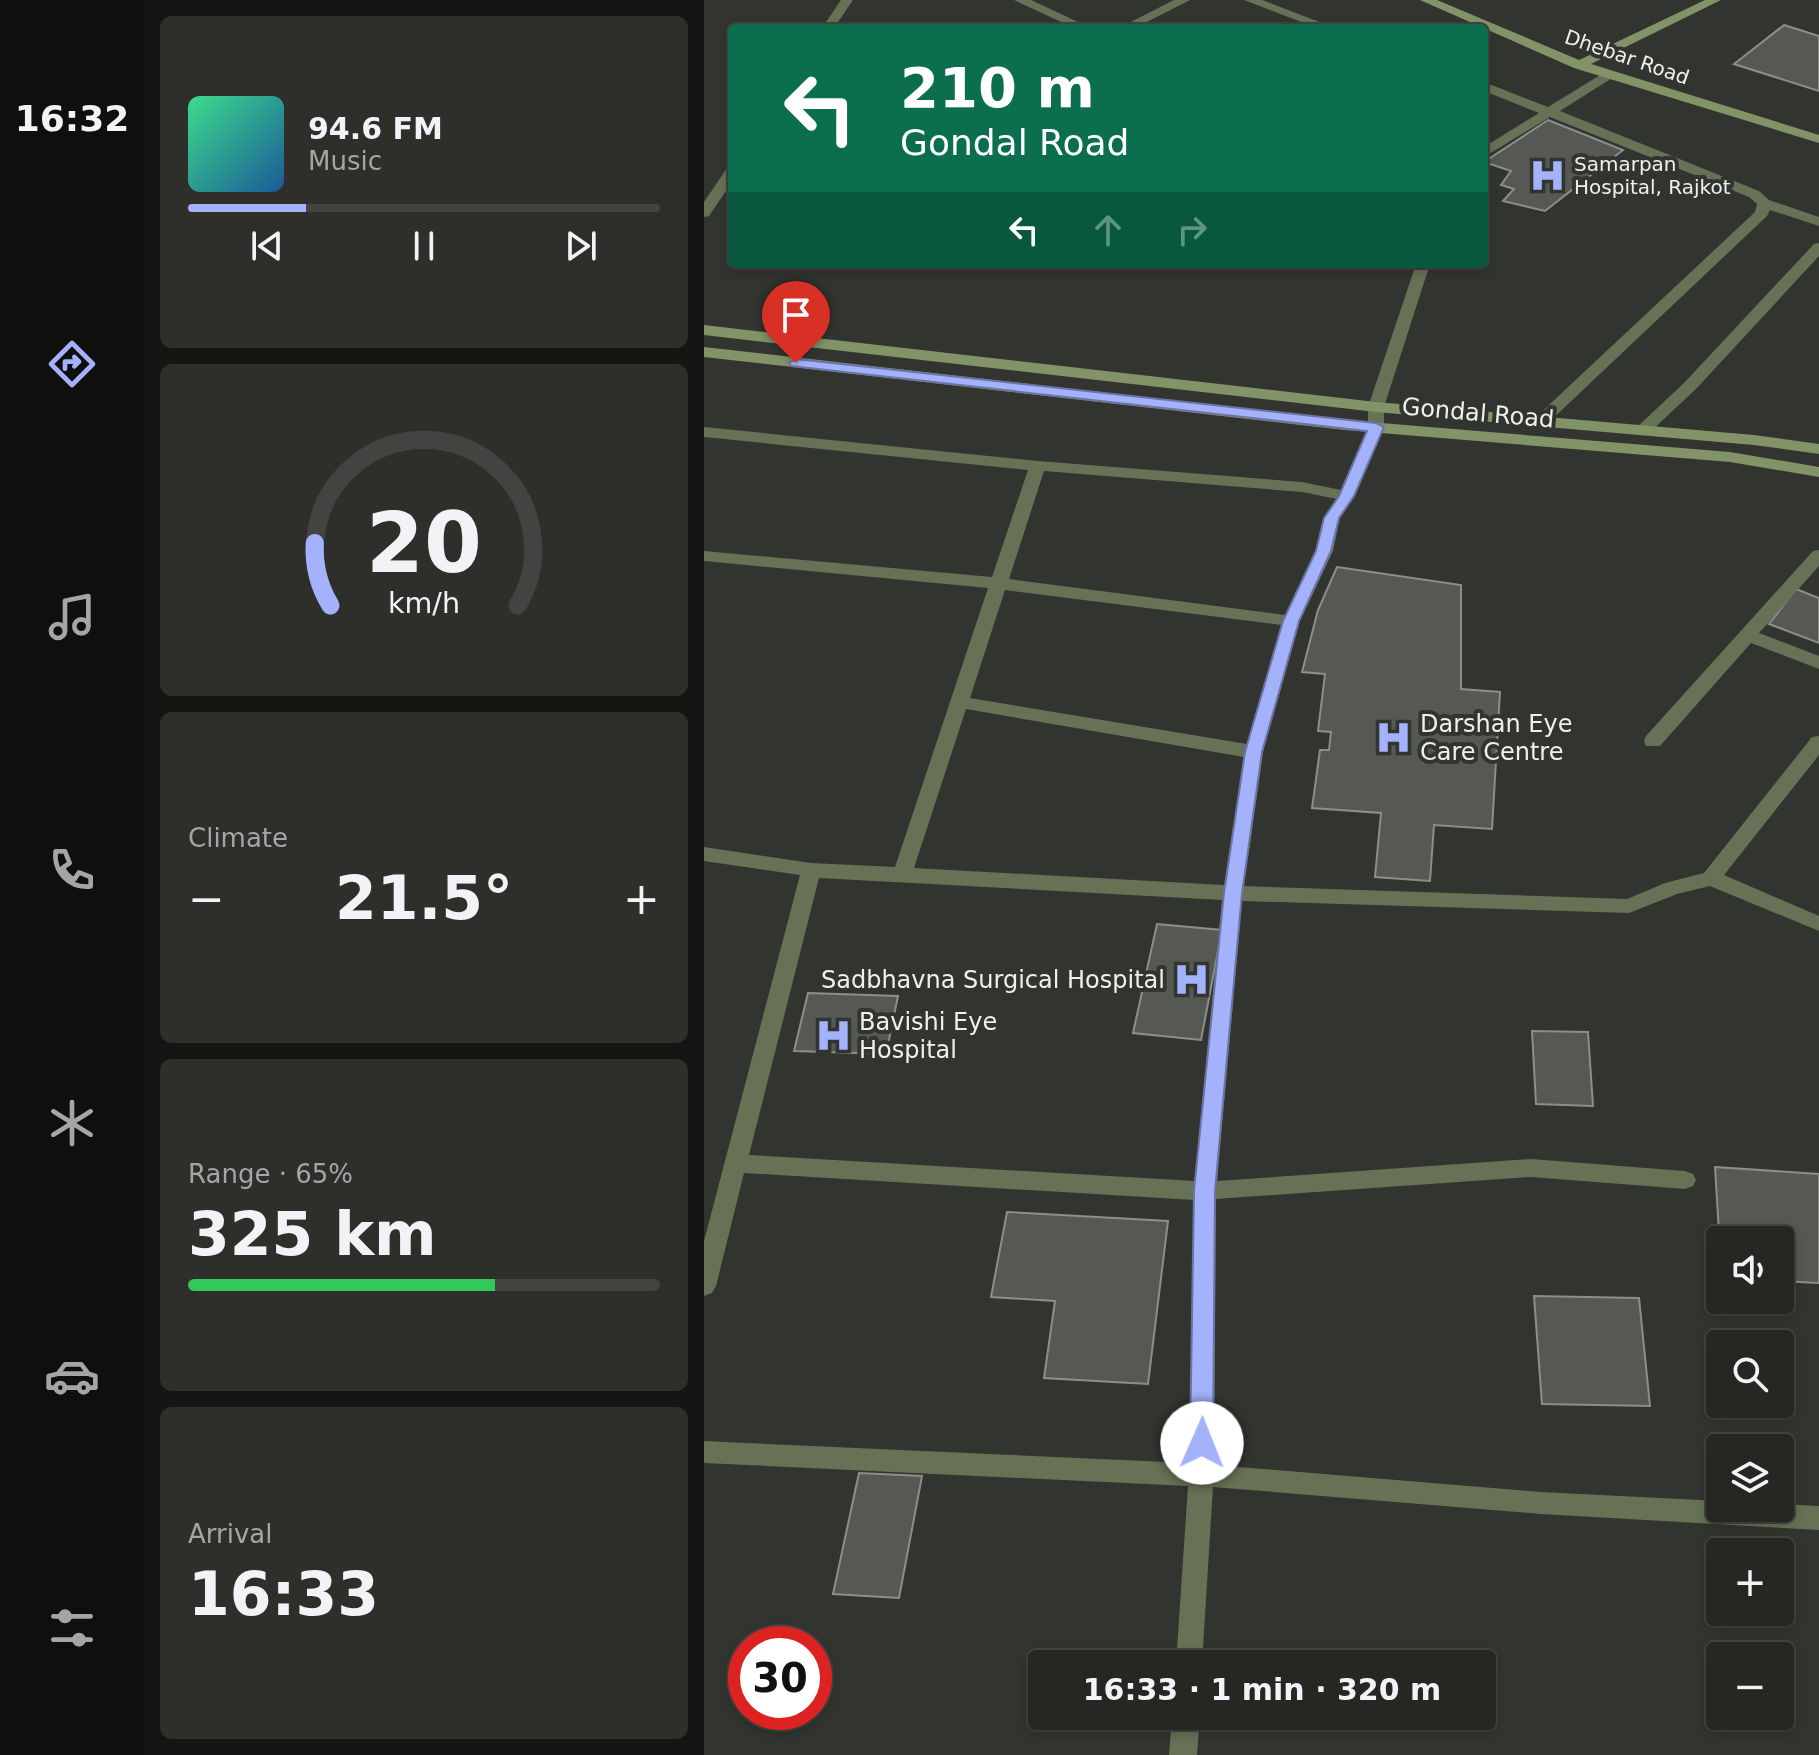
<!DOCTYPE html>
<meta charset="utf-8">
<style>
:root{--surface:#262723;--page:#2e2f2b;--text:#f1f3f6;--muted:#a4a5a6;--line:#424441;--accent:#a4b2fc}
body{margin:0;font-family:"DejaVu Sans",sans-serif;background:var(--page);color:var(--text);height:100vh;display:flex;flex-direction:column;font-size:30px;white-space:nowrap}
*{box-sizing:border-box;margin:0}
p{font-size:26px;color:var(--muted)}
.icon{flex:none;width:44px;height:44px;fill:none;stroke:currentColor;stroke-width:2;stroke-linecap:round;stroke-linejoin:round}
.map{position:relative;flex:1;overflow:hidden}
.details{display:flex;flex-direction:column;gap:16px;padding:16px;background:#151513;width:560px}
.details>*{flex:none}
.hud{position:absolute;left:24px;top:24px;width:760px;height:244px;border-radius:8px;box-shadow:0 4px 12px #0003,0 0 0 2px var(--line);background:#0b6e4f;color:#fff;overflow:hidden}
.fabs{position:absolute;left:1002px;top:1226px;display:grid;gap:16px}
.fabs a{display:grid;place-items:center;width:88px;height:88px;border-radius:8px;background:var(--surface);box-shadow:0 4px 12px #0003,0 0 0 2px var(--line);font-size:40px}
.speed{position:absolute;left:24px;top:1626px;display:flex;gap:16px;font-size:40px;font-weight:700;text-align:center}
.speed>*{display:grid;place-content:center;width:104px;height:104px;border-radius:50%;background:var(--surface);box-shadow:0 4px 12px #0003,0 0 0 2px var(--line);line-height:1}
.speed .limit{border:12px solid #d22;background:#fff;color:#111}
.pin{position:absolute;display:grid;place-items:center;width:68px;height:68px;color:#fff;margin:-82px -34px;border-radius:50% 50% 50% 0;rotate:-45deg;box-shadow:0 0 8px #0007}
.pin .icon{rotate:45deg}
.me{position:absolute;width:88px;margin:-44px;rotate:1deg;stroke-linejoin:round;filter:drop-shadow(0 0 6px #0008)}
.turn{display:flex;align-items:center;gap:28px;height:168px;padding:0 40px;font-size:36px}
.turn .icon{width:104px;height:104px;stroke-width:2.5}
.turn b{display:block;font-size:56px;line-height:68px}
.lanes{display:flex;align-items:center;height:76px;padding:0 40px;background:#0003;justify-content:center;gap:40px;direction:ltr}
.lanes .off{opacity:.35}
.big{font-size:60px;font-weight:700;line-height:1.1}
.details .card{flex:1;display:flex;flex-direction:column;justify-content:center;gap:12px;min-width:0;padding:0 28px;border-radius:12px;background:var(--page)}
.details .dial{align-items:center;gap:0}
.dial svg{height:208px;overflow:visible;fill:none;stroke:var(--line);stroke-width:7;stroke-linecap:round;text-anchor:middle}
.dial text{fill:var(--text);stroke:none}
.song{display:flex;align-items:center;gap:24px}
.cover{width:96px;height:96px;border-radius:12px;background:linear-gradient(135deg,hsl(150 70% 55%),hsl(210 70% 35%))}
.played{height:8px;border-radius:4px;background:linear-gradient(90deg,var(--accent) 25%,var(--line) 25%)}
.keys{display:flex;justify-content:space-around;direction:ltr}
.heat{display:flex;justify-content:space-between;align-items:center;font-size:44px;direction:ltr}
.charge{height:12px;border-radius:6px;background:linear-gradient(90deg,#34c759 65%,var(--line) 0)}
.trip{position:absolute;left:324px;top:1650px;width:468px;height:80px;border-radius:8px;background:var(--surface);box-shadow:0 4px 12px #0003,0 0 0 2px var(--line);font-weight:700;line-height:80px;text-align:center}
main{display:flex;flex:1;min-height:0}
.menu{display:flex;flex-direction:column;width:144px;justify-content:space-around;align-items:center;background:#0f100e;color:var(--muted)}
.menu .icon{width:56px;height:56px}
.menu .on{color:var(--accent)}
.menu b{font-size:36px;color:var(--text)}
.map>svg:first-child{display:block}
.building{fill:#565853;stroke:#8c8f89;stroke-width:2}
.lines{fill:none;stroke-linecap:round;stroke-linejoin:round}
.street{fill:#667155;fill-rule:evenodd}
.secondary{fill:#829367;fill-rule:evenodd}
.route{fill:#a4b2fc;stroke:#6b74a4;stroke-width:2}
.labels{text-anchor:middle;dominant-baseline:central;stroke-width:8;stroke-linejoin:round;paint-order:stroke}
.far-street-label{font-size:20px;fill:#eef0ed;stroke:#32342f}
.far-poi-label{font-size:20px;fill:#eef0ed;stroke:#32342f;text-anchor:start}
.street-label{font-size:24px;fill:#eef0ed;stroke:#32342f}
.poi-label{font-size:24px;fill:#eef0ed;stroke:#32342f;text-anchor:start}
</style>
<main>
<nav class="menu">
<b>16:32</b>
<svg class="icon on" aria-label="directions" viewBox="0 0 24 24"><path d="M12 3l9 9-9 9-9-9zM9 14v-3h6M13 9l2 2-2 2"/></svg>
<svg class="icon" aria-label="music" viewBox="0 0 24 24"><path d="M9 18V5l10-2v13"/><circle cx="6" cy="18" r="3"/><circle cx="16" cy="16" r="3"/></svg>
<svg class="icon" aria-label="phone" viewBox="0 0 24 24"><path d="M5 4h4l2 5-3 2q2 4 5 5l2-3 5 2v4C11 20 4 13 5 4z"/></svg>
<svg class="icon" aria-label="climate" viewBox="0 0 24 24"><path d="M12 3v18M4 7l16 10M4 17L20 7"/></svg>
<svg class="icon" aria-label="car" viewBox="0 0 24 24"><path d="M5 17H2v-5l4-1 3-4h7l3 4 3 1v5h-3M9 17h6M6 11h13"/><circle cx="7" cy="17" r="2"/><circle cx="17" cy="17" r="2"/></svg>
<svg class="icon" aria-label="filters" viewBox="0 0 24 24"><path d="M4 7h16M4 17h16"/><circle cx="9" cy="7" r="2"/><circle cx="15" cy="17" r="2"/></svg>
</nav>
<section class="details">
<div class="card">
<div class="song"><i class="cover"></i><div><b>94.6 FM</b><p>Music</p></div></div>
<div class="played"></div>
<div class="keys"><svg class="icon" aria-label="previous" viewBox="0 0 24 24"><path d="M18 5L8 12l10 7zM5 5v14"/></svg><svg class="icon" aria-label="pause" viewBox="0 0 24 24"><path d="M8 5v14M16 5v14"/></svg><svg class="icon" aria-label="next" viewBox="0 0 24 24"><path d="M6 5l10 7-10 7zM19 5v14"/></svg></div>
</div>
<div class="card dial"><svg viewBox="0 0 100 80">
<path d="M14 69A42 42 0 1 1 86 69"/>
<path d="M14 69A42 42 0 0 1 8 45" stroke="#a4b2fc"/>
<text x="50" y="56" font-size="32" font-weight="700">20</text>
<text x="50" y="72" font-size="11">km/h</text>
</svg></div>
<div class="card"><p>Climate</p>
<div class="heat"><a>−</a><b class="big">21.5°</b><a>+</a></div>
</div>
<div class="card"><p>Range · 65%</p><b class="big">325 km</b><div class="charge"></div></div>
<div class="card"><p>Arrival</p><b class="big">16:33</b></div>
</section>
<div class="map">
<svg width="1115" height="1755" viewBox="0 0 1115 1755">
<rect width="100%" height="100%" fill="#32342f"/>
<g class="building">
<path d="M 1080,25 L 1115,36 L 1115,91 L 1030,64 Z"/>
<path d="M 844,120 L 919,150 L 841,211 L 799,201 L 810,189 L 797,185 L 807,171 L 780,162 Z"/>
<path d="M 633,567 L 757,585 L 757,689 L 796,692 L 788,829 L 730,825 L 726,881 L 671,877 L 677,813 L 608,808 L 616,750 L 625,750 L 627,732 L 614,731 L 621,674 L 598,672 L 614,610 Z"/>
<path d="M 1092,589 L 1115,598 L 1115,643 L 1065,624 Z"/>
<path d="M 453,924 L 518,930 L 497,1040 L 429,1033 Z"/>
<path d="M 104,993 L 194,996 L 182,1054 L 90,1051 Z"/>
<path d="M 828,1031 L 884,1032 L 889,1106 L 832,1104 Z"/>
<path d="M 1011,1167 L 1115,1174 L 1115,1283 L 1076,1281 L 1076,1240 L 1016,1240 L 1016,1249 Z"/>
<path d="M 303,1212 L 464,1221 L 444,1384 L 340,1378 L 351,1301 L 287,1297 Z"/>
<path d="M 830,1296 L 935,1298 L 946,1406 L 838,1404 Z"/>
<path d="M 155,1473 L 218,1476 L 195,1598 L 129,1594 Z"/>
</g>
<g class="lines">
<g class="street">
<path d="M 137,0 L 149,0 L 130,28 L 118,28 Z"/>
<path d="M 310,0 L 327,0 L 387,28 L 370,28 Z"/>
<path d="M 470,0 L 486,0 L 431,28 L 415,28 Z"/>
<path d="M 540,0 L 558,0 L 631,28 L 613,28 Z"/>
<path d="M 901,72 L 913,75 L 856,111 L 1055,191 L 1065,200 L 1115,217 L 1115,226 L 1066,210 L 1063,216 L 843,424 L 831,424 L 831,418 L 1051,212 L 1053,204 L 1045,197 L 846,117 L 780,157 L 780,147 L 835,113 L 780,91 L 780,82 L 844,107 Z"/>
<path d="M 28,167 L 28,182 L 5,216 L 0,217 L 0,202 L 23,168 Z"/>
<path d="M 1115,243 L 1115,256 L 992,389 L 945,433 L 933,433 L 933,427 L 980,383 L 1110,244 Z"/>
<path d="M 712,264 L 726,264 L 680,407 L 680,427 L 651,496 L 636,518 L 629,551 L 596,621 L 559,752 L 540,886 L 923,899 L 961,883 L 1000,873 L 1108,737 L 1115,736 L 1115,755 L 1020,875 L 1115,916 L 1115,931 L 1006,886 L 973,894 L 925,913 L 538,901 L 513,1181 L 827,1159 L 981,1171 L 989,1174 L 992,1180 L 989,1186 L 981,1189 L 827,1177 L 512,1199 L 510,1465 L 837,1492 L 1016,1501 L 1016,1508 L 1076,1508 L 1076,1504 L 1115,1506 L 1115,1530 L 837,1514 L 509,1487 L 498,1664 L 472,1664 L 484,1486 L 0,1463 L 0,1441 L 485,1463 L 490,1200 L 40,1173 L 12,1286 L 8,1293 L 0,1296 L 0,1241 L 96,875 L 0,861 L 0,847 L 107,863 L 191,867 L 284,588 L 0,561 L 0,551 L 288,577 L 324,470 L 0,437 L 0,427 L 334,461 L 598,482 L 637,490 L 664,427 L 664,407 ZM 340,471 L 598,492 L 633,499 L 620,518 L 611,551 L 581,615 L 305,579 ZM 301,590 L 577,625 L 543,744 L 266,698 ZM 262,709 L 540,757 L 520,885 L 210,868 ZM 115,878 L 518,900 L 491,1181 L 45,1155 Z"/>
<path d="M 1115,550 L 1115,566 L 1055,633 L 1115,656 L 1115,669 L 1047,643 L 956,746 L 942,746 L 940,741 L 942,736 L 1109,551 Z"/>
<path d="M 468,1716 L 496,1716 L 493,1755 L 465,1755 Z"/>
</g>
<g class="secondary">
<path d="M 716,0 L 733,0 L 875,60 L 1001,0 L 1017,0 L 887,64 L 1115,135 L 1115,143 L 870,68 Z"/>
<path d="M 0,325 L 672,402 L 1050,435 L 1115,444 L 1115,454 L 1050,445 L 672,412 L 0,335 Z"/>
<path d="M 0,347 L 641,420 L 1026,452 L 1115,467 L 1115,477 L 1026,462 L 641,430 L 0,357 Z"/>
</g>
</g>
<path class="route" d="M 92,359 L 672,423 L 680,427 L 650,496 L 635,518 L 627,551 L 595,621 L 558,752 L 538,893 L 511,1191 L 509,1443 L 506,1450 L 498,1453 L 490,1450 L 486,1443 L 490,1191 L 520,893 L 541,752 L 579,621 L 612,551 L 620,518 L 635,496 L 663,431 L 87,366 L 85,363 Z"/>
<defs>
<symbol id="hospital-bare" viewBox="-9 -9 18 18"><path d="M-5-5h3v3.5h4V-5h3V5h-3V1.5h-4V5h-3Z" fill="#a4b2fc" stroke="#32342f" stroke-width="2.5" paint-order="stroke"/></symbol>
</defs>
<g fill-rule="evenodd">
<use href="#hospital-bare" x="818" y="150" width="51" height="51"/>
<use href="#hospital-bare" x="664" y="712" width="51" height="51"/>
<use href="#hospital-bare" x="462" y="954" width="51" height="51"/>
<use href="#hospital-bare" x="104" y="1010" width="51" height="51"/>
</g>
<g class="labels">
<g class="far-street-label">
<text transform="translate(923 57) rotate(19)">Dhebar Road</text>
</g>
<g class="far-poi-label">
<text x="870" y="164">Samarpan<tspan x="870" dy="23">Hospital, Rajkot</tspan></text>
</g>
<g class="street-label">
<text transform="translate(774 413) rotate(5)">Gondal Road</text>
</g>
<g class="poi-label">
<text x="716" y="724">Darshan Eye<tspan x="716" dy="28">Care Centre</tspan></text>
<text x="461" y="980" text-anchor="end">Sadbhavna Surgical Hospital</text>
<text x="155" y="1022">Bavishi Eye<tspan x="155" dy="28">Hospital</tspan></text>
</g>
</g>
</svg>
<div class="fabs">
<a><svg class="icon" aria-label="sound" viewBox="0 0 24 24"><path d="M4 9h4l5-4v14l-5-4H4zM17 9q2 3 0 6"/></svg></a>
<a><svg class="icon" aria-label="search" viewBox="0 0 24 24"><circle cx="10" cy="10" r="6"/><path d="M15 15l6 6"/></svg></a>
<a><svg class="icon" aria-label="layers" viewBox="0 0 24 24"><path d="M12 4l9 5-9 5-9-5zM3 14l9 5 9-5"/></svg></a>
<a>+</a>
<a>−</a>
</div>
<div class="speed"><div class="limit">30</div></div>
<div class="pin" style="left:92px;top:363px;background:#d93025"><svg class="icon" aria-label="arrive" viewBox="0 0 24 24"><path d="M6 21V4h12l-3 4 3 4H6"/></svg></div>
<svg class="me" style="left:498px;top:1443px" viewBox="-20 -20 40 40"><circle r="19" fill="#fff"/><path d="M0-13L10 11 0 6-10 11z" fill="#a4b2fc"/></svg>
<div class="trip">16:33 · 1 min · 320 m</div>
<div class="hud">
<div class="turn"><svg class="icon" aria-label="left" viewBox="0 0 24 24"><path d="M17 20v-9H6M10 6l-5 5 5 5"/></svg><div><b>210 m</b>Gondal Road</div></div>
<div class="lanes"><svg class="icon" aria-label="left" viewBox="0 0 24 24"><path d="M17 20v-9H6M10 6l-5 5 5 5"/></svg><svg class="icon off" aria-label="ahead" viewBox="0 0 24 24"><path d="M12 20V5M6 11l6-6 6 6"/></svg><svg class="icon off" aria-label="right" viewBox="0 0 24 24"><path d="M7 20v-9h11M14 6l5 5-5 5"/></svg></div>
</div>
</div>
</main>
